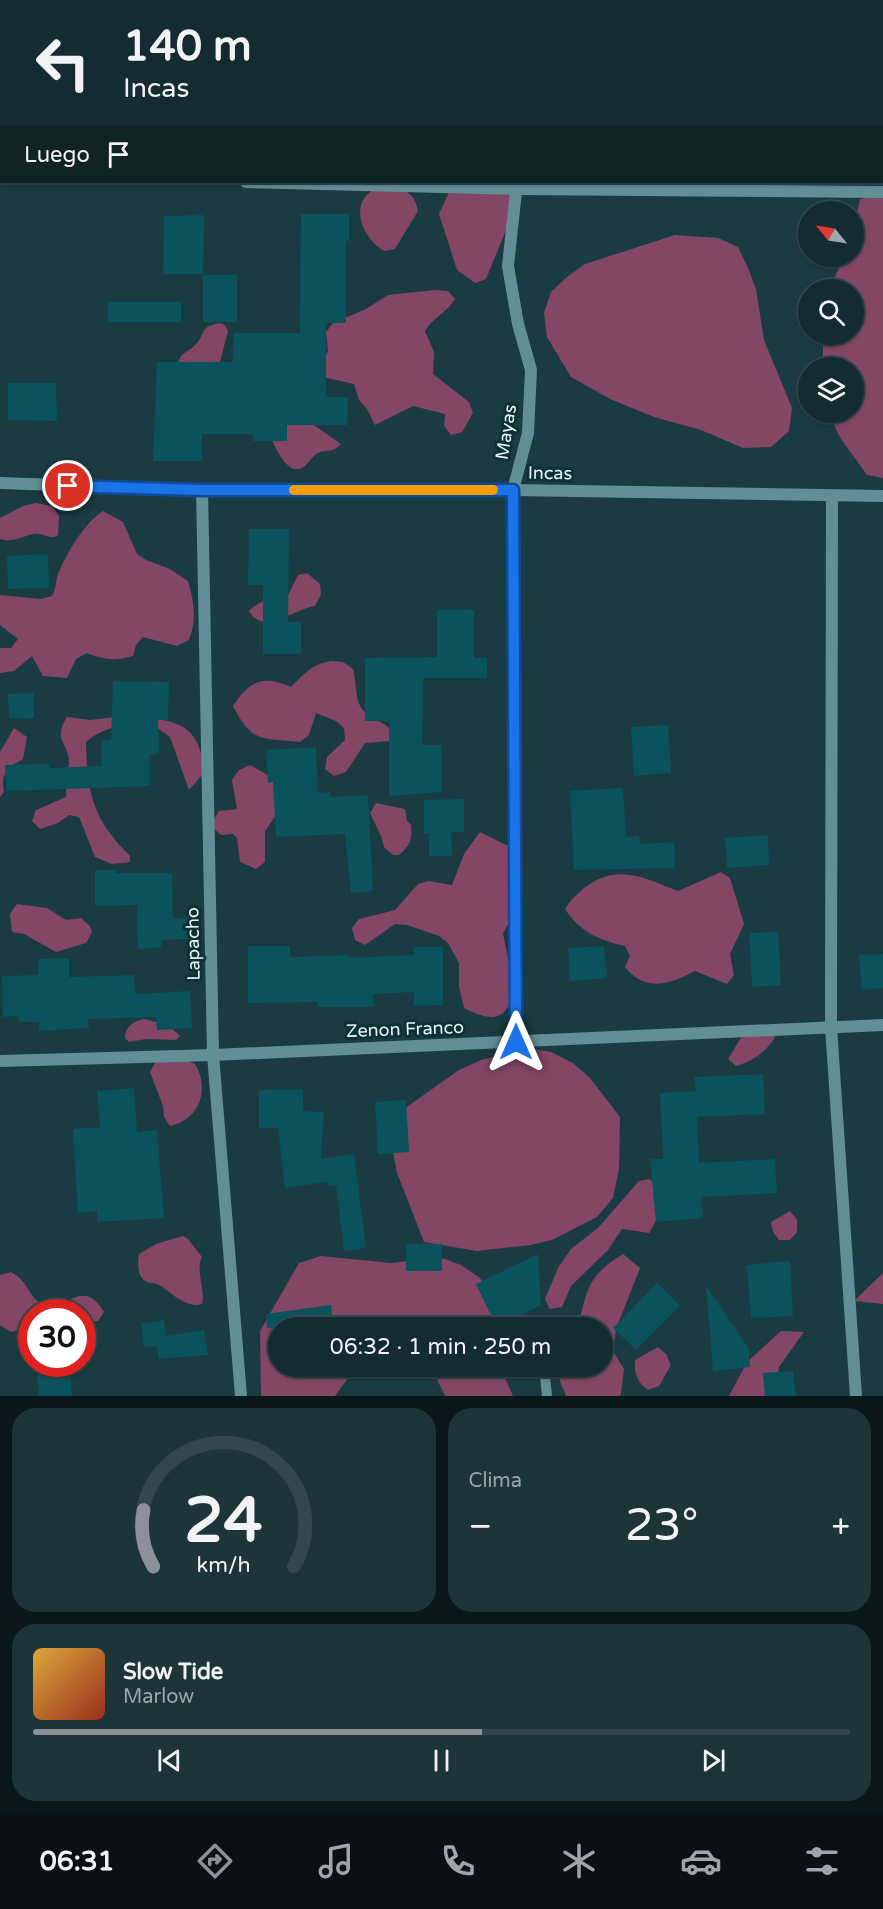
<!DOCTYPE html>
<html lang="es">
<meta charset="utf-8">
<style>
:root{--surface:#142c31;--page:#1d3439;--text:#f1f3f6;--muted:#9da7ab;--line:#33484d;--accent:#8c9099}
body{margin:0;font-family:"Varela Round",sans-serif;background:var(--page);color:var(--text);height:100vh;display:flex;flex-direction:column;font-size:22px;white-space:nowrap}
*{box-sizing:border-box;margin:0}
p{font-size:20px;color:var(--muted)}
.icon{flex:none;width:33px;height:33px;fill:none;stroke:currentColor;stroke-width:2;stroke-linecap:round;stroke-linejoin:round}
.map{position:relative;height:1396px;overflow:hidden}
.sheet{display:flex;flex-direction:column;gap:12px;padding:12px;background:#0b181b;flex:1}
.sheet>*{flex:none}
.top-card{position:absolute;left:0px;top:0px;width:884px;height:183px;box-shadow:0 2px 4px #0004,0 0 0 2px var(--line);background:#142c31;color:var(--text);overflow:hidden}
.needle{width:39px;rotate:300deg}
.fabs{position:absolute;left:798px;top:201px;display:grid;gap:12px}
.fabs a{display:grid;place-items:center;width:66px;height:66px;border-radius:50%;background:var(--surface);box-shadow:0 2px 4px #0004,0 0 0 2px var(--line);font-size:30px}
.speed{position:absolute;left:18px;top:1299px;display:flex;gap:12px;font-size:30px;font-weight:700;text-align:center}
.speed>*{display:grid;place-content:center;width:78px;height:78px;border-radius:50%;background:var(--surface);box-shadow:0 2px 4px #0004,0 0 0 2px var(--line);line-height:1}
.speed .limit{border:9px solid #d22;background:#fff;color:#111}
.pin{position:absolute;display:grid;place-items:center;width:51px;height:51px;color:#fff;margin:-26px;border:3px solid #fff;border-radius:50%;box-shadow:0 2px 6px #0007}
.me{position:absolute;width:66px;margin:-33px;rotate:0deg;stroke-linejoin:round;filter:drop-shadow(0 0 4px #0008)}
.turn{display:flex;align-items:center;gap:21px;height:126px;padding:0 24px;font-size:27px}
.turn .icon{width:78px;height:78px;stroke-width:2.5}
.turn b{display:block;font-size:42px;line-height:51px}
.then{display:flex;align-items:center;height:57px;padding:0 24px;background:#0003;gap:12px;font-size:22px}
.big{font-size:45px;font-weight:600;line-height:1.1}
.sheet .tile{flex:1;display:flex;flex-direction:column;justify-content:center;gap:9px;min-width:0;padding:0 21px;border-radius:24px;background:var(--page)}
.sheet .dial{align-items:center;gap:0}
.dial svg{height:156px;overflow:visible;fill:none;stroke:var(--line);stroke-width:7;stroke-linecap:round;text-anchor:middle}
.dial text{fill:var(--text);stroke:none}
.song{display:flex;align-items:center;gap:18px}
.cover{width:72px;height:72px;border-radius:9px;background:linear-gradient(135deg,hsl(40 70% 55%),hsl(10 70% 35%))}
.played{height:6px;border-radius:3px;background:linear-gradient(90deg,var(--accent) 55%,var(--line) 55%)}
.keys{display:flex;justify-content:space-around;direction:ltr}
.heat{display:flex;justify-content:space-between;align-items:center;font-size:33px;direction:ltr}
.sheet .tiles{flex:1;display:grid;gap:12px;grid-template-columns:1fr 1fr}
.tile:last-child{grid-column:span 2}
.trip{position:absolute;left:268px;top:1317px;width:345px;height:60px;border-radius:30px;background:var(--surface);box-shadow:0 2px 4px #0004,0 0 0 2px var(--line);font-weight:600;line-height:60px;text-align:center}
.tab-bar{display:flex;height:96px;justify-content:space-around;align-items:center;background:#081214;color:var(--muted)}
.tab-bar .icon{width:42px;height:42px}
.tab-bar .current{color:var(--accent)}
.tab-bar b{font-size:27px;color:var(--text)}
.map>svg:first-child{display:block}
.green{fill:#834664}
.building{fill:#0a525c}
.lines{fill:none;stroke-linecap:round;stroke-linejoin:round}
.service{stroke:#628e96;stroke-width:10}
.minor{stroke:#628e96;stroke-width:12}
.route-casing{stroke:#114b97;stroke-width:15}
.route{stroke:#1a73e8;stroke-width:10}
.slow{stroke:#f59e0b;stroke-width:10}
.labels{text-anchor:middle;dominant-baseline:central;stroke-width:6;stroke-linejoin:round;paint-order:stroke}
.street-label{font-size:18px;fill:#e3f5f8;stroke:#0f3136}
</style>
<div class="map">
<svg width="883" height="1396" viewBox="0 0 883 1396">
<rect width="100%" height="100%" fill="#1a3b41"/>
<g class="green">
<path d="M 506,184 L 514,198 L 511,218 L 486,279 L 475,283 L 457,270 L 439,214 L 449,192 Z"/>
<path d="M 379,185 C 400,189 414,188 418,211 L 395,249 L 384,251 C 369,242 355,221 362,202 C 365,195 373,190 379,185 Z"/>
<path d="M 883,193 L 883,478 L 867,475 L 841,439 L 828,413 L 854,412 L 854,368 L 823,368 L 823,335 L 854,334 L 854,290 L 830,289 L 843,257 L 854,256 L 854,225 L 860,199 Z"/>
<path d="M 675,235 L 718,238 L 738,247 L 748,268 L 756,289 L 764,340 L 792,408 L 789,431 L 771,447 L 743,448 L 701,430 L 654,417 L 610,399 L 571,377 L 547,337 L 544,313 L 551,292 L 567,277 L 585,264 Z"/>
<path d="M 435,290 L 448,291 L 455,299 C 447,313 433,317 425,331 L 434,352 L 433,374 L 469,402 L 473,413 L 462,432 L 451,435 L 444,426 L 445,414 L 413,406 L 375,425 L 367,409 L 359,400 L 354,384 L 323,377 L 320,367 L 328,351 L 326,332 L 333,323 L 366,309 L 388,295 Z"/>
<path d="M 218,323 L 224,324 L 228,331 L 220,362 L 215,365 L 179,367 C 178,352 188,353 196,344 C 201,339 202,332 207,327 Z"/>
<path d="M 267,420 L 311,423 L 341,444 C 333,453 327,449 318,453 C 308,459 307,471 293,469 C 279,461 269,436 267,420 Z"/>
<path d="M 36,503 L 52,506 L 59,516 L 58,535 C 49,541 44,532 34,534 C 22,536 13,543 0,539 L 0,518 L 23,506 Z"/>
<path d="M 103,511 L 123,522 L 137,554 L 146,560 L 170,569 L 188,581 C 194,602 197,619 189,640 L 177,646 L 143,637 L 136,645 L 133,656 C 116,661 103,660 87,653 L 76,659 L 67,678 L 43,676 L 32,656 L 14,671 L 0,673 L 0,648 L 11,648 L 18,639 L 0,625 L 0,595 L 41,599 L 52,596 C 57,588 55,582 58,574 C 66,554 84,523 103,511 Z"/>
<path d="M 307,573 L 320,584 L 321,595 L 315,606 C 297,608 262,636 249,611 C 259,600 273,599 287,597 L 298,575 Z"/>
<path d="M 332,661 L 343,662 L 353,669 C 357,682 354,703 365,712 C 374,720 385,722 393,732 L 389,741 L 365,743 L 346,772 L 334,776 L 325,769 L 327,757 L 345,740 L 344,728 L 336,721 L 316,713 L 309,735 L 300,742 C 261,738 252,743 233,706 C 249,682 262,674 291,687 C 304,674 313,663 332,661 Z"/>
<path d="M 125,716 C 170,720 201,718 204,773 L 189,790 L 170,737 L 151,723 C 129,724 103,726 86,742 C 87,794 93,819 130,856 L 130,862 L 112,864 L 95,857 L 79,817 L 69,815 L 58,823 L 40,829 L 32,821 L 36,810 L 66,797 C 66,785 68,774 69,763 C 69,742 52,741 67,717 L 90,720 Z"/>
<path d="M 14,728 L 27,737 L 23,759 C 8,767 0,774 4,792 L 0,797 L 0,752 Z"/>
<path d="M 250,765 L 275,779 L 277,814 L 265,831 L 265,862 L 256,869 L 240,862 L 237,838 L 233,834 L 221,835 L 213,828 L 212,822 L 219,811 L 237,809 L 232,780 L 239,770 Z"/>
<path d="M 376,803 L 405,809 L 407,821 L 411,825 C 412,839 411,845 399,855 L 393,855 L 384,847 L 381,836 L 370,813 Z"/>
<path d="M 480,832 L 514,849 L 515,913 L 503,933 C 509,966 530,1043 464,1008 L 459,987 L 459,963 L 448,943 L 439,936 L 407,925 L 395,924 L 365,945 L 355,940 L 352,928 L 359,919 L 395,910 L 418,884 L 429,881 L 452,885 L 464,854 Z"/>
<path d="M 721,872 L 730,878 L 744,924 L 730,954 L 734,975 L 727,984 L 695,971 C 670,984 646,993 625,967 L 630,956 L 625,946 C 599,940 580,932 565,909 C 571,899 578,893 587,886 C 619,863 646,879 678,891 Z"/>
<path d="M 17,904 L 47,908 L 66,920 L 81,918 L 90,926 L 92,932 L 86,943 L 56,952 L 24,934 L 12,932 L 10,914 Z"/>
<path d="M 144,1019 L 168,1025 L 180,1036 L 176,1040 L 146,1039 L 129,1042 L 125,1038 C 125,1027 133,1021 144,1019 Z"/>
<path d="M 767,1029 L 775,1037 C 766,1052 753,1061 736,1066 L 728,1059 L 745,1031 Z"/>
<path d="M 528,1048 L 551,1052 L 573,1063 L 590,1078 L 620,1117 L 619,1169 L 613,1198 L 597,1217 L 552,1240 L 531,1245 L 477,1251 L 424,1242 L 397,1173 L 393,1151 L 401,1111 L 459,1070 L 481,1060 Z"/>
<path d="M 177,1057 L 195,1064 C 210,1089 200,1120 170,1126 L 164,1117 L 163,1106 L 150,1072 L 156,1061 Z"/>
<path d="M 650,1179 C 667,1200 661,1213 649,1233 L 622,1229 L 608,1250 L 571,1286 L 562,1307 L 550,1309 L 545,1299 L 558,1268 L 571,1249 L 598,1228 L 639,1181 Z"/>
<path d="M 790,1211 L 797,1220 L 797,1232 L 790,1240 L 779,1240 L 773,1232 L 771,1222 Z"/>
<path d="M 183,1236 L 188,1239 L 202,1257 C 195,1272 206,1289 202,1304 C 186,1309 171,1292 159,1285 C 154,1282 146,1284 142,1278 C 137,1272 138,1261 139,1254 L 156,1244 Z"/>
<path d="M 623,1254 L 640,1268 L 616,1329 L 613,1351 L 624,1369 L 621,1393 L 620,1396 L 566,1396 L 554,1366 L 603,1366 L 603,1328 L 578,1327 C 587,1290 587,1276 623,1254 Z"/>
<path d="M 321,1256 L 391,1263 L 439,1257 L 461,1265 L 480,1278 L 493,1296 L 496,1327 L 279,1328 L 279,1366 L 356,1367 L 335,1396 L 261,1396 L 260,1331 L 299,1263 Z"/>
<path d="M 11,1272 C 33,1283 25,1302 54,1308 C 75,1296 89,1286 104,1312 L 98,1321 L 83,1322 L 82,1312 L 32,1312 L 31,1326 L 11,1332 L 0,1325 L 0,1275 Z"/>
<path d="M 883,1273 L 883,1304 L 854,1301 Z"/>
<path d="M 781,1331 L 804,1332 L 779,1367 L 775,1396 L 729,1396 L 747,1362 Z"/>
<path d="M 658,1347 L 666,1354 L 671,1365 L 659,1386 L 648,1390 C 637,1382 634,1374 635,1360 Z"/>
<path d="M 431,1367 L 500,1367 L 513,1396 L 445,1396 Z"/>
</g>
<g class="building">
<path d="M 301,214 L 349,214 L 349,241 L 346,241 L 346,323 L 326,323 L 326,397 L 348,397 L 347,425 L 287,425 L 287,441 L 253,441 L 253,434 L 202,434 L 202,461 L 153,461 L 157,362 L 233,362 L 234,333 L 300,333 Z"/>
<path d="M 204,215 L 203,274 L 163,274 L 164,216 Z"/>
<rect x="203" y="275" width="34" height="47"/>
<rect x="108" y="302" width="73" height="20"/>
<path d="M 8,383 L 56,383 L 57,421 L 8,420 Z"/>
<path d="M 249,529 L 289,529 L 288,622 L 301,622 L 301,654 L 263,654 L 263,585 L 248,585 Z"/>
<path d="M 48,554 L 49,588 L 8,589 L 7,556 Z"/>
<path d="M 437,609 L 474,610 L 474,658 L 487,658 L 487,678 L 423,678 L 422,745 L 442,745 L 442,792 L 389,796 L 389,721 L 365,721 L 365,658 L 437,657 Z"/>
<path d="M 113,681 L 169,682 L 168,720 L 158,720 L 159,754 L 149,755 L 150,786 L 6,791 L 5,765 L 49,764 L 49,768 L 102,766 L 101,741 L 111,740 Z"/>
<path d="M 34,693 L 34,718 L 9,719 L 8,694 Z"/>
<path d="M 668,725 L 671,773 L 634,776 L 631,727 Z"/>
<path d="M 316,747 L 318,793 L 330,792 L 330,797 L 368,795 L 373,891 L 351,893 L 345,834 L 276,837 L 273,782 L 268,783 L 266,750 Z"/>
<path d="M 623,788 L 626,837 L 639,836 L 640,844 L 674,842 L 675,868 L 574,870 L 570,791 Z"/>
<path d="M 464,799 L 464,832 L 451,832 L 452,856 L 429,856 L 429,833 L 424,833 L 424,800 Z"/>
<path d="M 768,835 L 769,865 L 727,868 L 725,838 Z"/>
<path d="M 95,870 L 116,870 L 116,873 L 172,873 L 173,919 L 189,918 L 190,939 L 161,940 L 161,947 L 138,949 L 137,905 L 95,906 Z"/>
<path d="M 778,932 L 781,985 L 752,987 L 749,933 Z"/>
<path d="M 248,946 L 290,946 L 290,957 L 348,955 L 348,958 L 414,955 L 414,947 L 443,947 L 443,1005 L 414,1006 L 414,992 L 373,994 L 374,1007 L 318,1007 L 318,1002 L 248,1003 Z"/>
<path d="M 604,946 L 607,978 L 570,981 L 568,948 Z"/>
<path d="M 883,954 L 883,988 L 862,990 L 859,955 Z"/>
<path d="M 69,958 L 69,977 L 134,975 L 135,994 L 190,991 L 192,1028 L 157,1030 L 156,1017 L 88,1019 L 89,1028 L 39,1031 L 39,1022 L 19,1022 L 19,1016 L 3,1017 L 2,976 L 38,975 L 38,959 Z"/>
<path d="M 763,1074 L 765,1114 L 697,1117 L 699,1163 L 775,1159 L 777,1193 L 701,1197 L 703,1218 L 656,1222 L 650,1159 L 663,1159 L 660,1093 L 696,1091 L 694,1077 Z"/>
<path d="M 134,1088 L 137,1132 L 157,1130 L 164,1218 L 97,1222 L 97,1211 L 78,1213 L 73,1129 L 100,1127 L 97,1091 Z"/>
<path d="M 303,1089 L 303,1111 L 324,1112 L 321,1159 L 354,1154 L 366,1248 L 344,1251 L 336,1185 L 327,1186 L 327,1182 L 285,1188 L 278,1128 L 259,1128 L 259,1090 Z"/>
<path d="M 406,1100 L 409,1152 L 378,1154 L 375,1102 Z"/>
<rect x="406" y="1244" width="36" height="27"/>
<path d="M 538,1254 L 541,1305 L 497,1328 L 476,1284 Z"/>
<path d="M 790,1261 L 793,1316 L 751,1318 L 747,1265 Z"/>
<path d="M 657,1283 L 680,1306 L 636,1350 L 613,1328 Z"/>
<path d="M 706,1286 L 749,1349 L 750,1367 L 713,1371 Z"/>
<path d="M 331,1305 L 333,1328 L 267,1328 L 266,1314 Z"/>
<path d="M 164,1320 L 166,1336 L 204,1330 L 208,1355 L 159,1359 L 157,1346 L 144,1347 L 141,1323 Z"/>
<path d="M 36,1364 L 70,1364 L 72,1396 L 39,1396 Z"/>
<path d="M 793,1371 L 796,1396 L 765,1396 L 763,1373 Z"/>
</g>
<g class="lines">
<path class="service" d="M 545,1376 L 547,1396"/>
<g class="minor">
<path d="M 523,2 L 523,0"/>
<path d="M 0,174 L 2,174"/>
<path d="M 246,182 L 517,189 L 883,192"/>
<path d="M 0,483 L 202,490 L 513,490 L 883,496"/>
<path d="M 202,490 L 213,1055 L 241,1396"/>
<path d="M 832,496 L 831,1027 L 856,1396"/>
<path d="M 516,1042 L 513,490 L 528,433 L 531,370 L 518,324 L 508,266 L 517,182"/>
<path d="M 0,1061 L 213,1055 L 883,1025"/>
</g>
</g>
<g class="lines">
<defs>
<path id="route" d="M 68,486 L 202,490 L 513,490 L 516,1042"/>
</defs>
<use href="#route" class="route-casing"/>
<use href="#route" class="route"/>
<path class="slow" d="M 294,490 L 493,490"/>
</g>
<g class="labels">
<g class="street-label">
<text transform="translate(506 432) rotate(-81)">Mayas</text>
<text transform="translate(550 473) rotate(1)">Incas</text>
<text transform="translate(193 944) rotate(-91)">Lapacho</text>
<text transform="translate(405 1029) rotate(-2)">Zenon Franco</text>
</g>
</g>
</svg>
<div class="fabs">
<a><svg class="needle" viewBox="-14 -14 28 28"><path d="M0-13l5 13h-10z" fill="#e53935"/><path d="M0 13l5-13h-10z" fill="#9da7ab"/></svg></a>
<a><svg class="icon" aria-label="search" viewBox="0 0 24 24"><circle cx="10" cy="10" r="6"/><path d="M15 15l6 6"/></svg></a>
<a><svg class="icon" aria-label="layers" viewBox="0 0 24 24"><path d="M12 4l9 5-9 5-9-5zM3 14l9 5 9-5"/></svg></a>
</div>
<div class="speed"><div class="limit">30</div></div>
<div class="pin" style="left:68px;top:486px;background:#d93025"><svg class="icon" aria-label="arrive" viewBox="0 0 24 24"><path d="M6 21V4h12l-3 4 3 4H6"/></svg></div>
<svg class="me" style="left:516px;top:1042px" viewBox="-20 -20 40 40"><path d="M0-17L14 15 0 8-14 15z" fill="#1a73e8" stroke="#fff" stroke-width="4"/></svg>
<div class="trip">06:32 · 1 min · 250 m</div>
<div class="top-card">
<div class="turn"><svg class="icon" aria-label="left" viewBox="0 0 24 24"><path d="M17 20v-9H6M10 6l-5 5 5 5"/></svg><div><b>140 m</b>Incas</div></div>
<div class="then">Luego<svg class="icon" aria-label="arrive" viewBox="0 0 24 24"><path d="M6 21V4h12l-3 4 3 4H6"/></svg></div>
</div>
</div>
<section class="sheet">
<div class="tiles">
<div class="tile dial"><svg viewBox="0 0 100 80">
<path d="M14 69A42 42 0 1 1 86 69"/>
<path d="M14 69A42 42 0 0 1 9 40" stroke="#8c9099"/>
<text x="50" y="56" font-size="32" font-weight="700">24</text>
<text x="50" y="72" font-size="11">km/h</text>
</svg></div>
<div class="tile"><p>Clima</p>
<div class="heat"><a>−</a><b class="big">23°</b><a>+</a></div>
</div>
<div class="tile">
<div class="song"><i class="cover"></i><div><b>Slow Tide</b><p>Marlow</p></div></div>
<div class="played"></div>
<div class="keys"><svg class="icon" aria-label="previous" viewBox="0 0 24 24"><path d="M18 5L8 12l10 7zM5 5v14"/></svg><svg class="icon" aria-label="pause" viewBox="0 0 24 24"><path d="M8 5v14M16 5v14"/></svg><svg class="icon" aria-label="next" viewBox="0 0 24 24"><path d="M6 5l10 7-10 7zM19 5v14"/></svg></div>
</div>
</div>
</section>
<nav class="tab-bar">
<b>06:31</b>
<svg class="icon current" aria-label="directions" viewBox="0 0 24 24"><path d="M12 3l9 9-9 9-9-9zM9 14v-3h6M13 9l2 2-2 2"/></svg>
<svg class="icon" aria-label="music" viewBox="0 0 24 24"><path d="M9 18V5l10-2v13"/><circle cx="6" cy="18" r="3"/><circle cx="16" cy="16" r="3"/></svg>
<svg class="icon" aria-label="phone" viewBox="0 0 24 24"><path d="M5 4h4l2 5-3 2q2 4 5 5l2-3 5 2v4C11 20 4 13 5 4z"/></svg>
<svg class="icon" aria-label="climate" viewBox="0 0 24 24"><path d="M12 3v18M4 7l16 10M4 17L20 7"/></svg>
<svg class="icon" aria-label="car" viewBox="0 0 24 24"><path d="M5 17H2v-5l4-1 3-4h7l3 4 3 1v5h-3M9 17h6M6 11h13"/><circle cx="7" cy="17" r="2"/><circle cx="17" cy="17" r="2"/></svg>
<svg class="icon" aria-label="filters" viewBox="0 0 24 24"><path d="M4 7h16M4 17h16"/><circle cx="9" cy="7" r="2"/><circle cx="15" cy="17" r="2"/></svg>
</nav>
